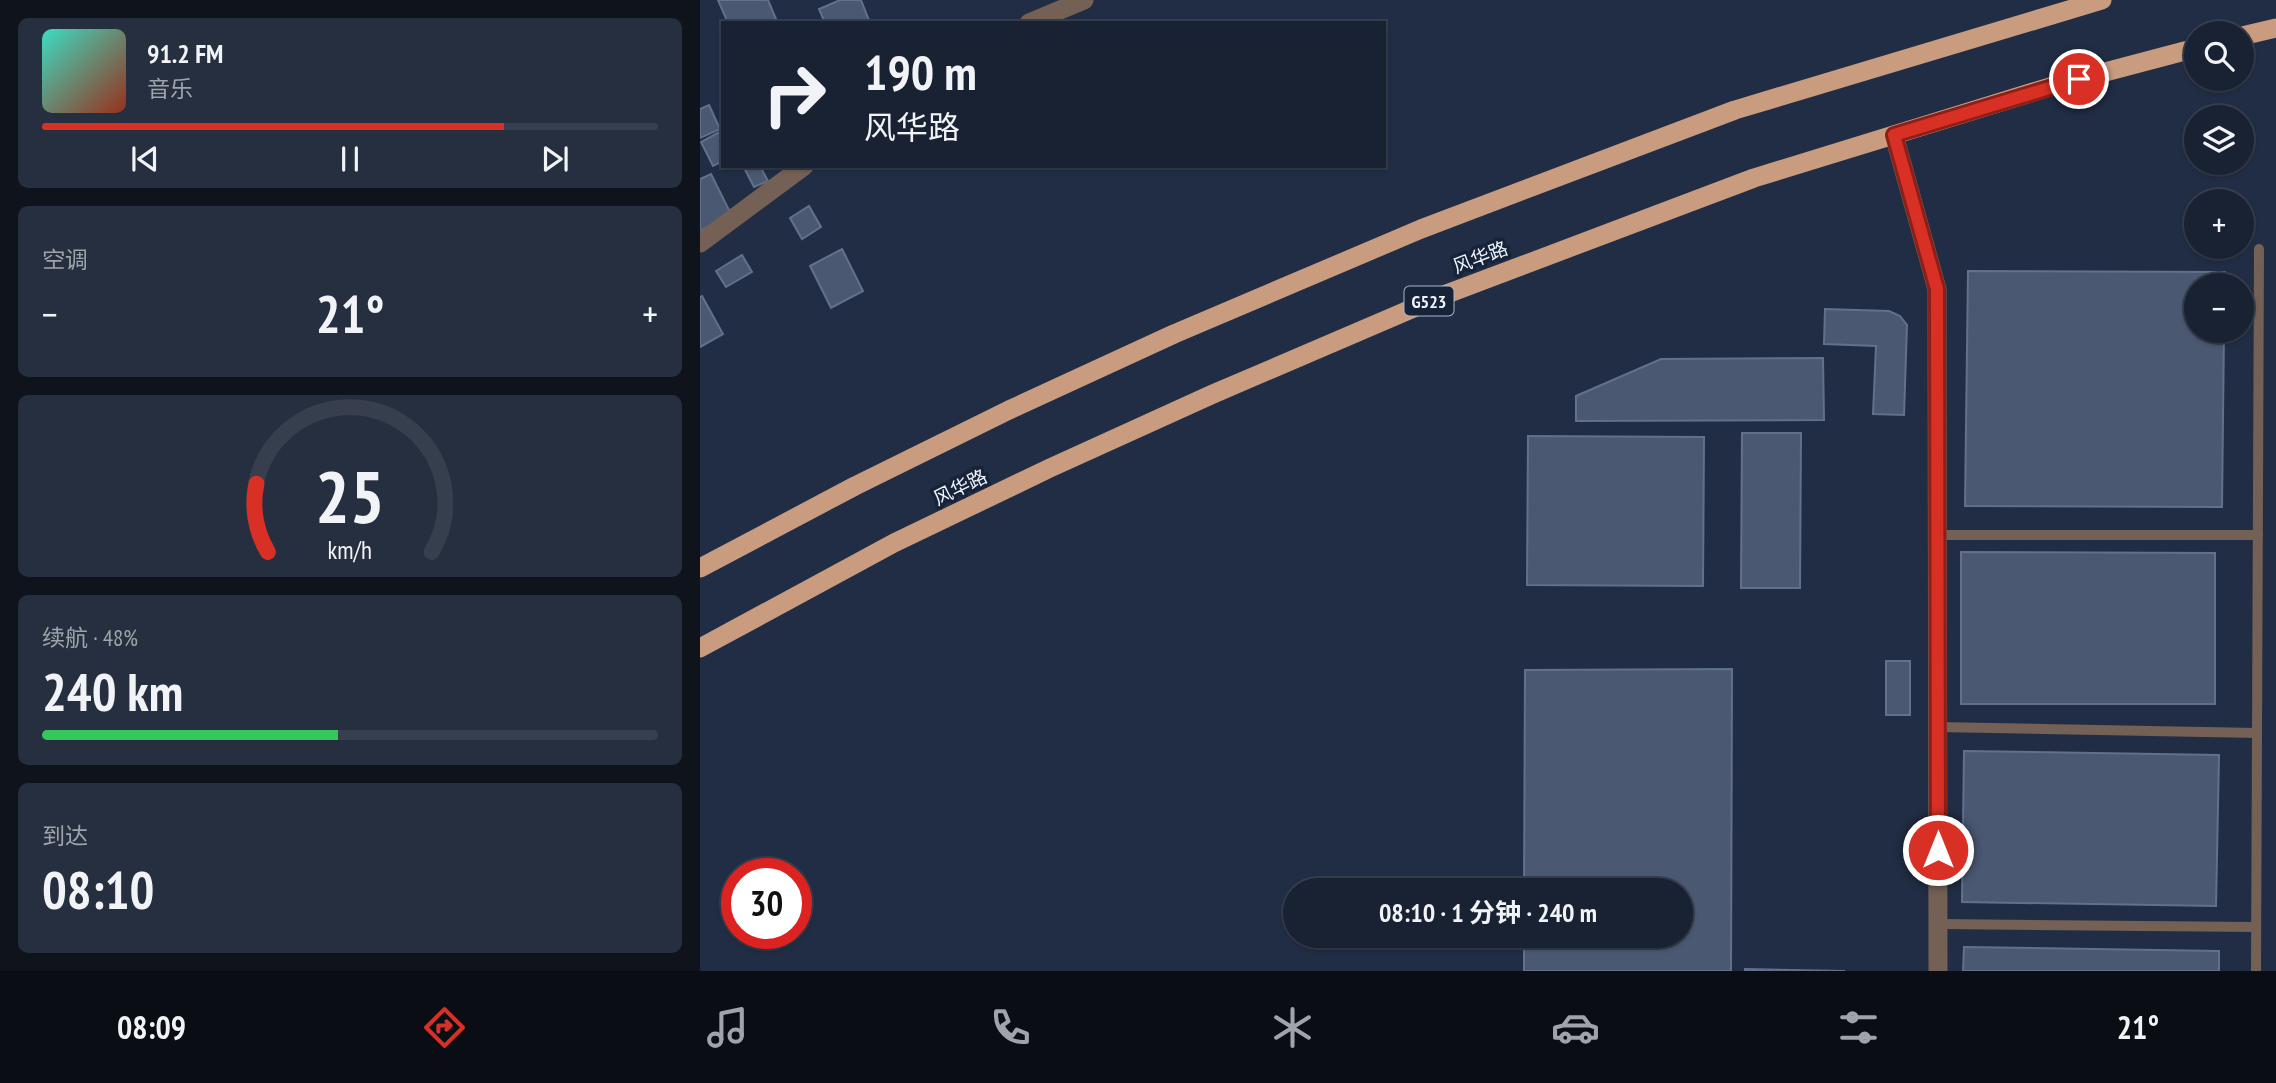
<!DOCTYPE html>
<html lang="zh">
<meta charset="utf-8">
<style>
:root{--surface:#192233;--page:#262f3f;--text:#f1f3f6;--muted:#9fa4ac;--line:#373f4e;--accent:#d93025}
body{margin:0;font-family:"PT Sans Narrow","Noto Sans SC",sans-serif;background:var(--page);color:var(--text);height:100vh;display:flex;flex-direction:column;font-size:26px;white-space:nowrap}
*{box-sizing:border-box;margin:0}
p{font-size:23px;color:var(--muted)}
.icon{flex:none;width:38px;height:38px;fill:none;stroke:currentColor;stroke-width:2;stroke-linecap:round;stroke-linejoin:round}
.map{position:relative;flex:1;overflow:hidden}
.panel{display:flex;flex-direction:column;gap:18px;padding:18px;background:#0e131c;width:700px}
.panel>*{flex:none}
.hud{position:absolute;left:21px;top:21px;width:665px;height:147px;border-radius:0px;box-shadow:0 2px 5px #0004,0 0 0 2px var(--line);background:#192233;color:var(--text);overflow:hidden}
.buttons{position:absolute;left:1484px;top:21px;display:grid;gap:14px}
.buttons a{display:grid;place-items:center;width:70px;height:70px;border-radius:50%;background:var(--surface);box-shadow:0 2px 5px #0004,0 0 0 2px var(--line);font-size:35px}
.speed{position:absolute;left:21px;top:858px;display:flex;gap:14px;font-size:35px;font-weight:700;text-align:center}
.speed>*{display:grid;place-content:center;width:91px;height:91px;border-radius:50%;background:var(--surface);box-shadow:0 2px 5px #0004,0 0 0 2px var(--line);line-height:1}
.speed .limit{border:10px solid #d22;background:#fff;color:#111}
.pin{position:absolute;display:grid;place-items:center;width:60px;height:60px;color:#fff;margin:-30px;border:4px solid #fff;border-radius:50%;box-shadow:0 2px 7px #0007}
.me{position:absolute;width:77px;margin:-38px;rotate:0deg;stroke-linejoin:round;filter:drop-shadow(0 0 5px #0008)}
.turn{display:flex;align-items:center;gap:24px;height:147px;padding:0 28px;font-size:32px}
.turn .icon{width:91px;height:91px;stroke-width:2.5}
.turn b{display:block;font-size:49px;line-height:60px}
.big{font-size:52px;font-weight:700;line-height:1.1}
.panel .tile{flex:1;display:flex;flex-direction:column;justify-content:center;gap:10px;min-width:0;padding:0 24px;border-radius:10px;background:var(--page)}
.panel .dial{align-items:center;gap:0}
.dial svg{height:182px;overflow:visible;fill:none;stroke:var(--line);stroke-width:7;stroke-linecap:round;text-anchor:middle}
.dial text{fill:var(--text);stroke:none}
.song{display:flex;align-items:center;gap:21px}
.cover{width:84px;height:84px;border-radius:10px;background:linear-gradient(135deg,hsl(170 70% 55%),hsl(10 70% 35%))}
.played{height:7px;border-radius:4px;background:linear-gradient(90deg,var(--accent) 75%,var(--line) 75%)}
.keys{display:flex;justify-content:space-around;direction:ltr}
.heat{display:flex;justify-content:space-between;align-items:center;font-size:38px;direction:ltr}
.charge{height:10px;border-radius:5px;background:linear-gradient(90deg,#34c759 48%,var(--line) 0)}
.trip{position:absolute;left:583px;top:878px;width:410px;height:70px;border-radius:35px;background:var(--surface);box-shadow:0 2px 5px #0004,0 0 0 2px var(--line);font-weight:700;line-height:70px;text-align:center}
.dock{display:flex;height:112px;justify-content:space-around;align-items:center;background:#0a0e14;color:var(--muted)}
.dock .icon{width:49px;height:49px}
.dock .on{color:var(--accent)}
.dock b{font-size:32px;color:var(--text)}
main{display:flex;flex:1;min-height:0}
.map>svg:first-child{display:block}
.building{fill:#4a5871;stroke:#62718b;stroke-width:2}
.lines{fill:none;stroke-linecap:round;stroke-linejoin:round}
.service{stroke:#746054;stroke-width:10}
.minor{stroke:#746054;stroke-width:19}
.trunk{stroke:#c99c7f;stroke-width:19}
.route-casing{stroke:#8d1f18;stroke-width:18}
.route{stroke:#d93025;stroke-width:12}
.labels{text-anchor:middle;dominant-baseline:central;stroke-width:7;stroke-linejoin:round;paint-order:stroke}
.shield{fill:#172339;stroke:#aeb5c2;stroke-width:2}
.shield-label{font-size:18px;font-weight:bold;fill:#eef3fc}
.street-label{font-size:19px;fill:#eef3fc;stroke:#172339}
</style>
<main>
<section class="panel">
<div class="tile">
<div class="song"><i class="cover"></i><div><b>91.2 FM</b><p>音乐</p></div></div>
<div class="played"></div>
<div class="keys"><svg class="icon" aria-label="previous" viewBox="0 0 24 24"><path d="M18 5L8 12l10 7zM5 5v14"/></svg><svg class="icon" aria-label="pause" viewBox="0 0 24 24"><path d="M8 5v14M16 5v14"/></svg><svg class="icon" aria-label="next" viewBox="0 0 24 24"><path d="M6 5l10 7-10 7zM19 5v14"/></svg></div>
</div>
<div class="tile"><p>空调</p>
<div class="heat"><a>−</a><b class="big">21°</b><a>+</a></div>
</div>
<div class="tile dial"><svg viewBox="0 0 100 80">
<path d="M14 69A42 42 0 1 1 86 69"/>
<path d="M14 69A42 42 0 0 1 9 39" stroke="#d93025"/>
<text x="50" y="56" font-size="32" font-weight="700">25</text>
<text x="50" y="72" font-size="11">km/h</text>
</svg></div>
<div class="tile"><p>续航 · 48%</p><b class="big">240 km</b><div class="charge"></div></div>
<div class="tile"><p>到达</p><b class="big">08:10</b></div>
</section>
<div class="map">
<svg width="1576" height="971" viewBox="0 0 1576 971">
<rect width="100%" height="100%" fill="#212d44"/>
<g class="building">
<path d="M 18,0 L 68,0 L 76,19 L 67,23 L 28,23 Z"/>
<path d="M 140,0 L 161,0 L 170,23 L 125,23 L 119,9 Z"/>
<path d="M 9,105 L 20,129 L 0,138 L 0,109 Z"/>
<path d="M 23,130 L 23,161 L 13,166 L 1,142 Z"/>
<path d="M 43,166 L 60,166 L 68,181 L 54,187 Z"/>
<path d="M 11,174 L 31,214 L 0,231 L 0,179 Z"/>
<path d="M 109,206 L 121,227 L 102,239 L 90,218 Z"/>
<path d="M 142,249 L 163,291 L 131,308 L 110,266 Z"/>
<path d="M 42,255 L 52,272 L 26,287 L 16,271 Z"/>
<path d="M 1268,271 L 1525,272 L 1524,285 L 1496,285 L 1496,331 L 1524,331 L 1522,507 L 1265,506 Z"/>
<path d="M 2,296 L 23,334 L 0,347 L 0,297 Z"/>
<path d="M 1125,309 L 1189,311 L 1200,316 L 1207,325 L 1204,415 L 1173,414 L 1176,346 L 1124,344 Z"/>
<path d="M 1123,358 L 1124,420 L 876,421 L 876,396 L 961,359 Z"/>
<path d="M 1042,433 L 1101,433 L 1100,588 L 1041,588 Z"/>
<path d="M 828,436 L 1004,437 L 1003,586 L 827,585 Z"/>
<path d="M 1261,552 L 1515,553 L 1515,704 L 1261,704 Z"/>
<rect x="1186" y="661" width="24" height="54"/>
<path d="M 1032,669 L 1031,971 L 824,971 L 824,936 L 980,936 L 980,891 L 824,891 L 825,670 Z"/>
<path d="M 1264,751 L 1519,755 L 1516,906 L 1262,902 Z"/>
<path d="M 1264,947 L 1519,951 L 1519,971 L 1263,971 Z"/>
<path d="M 1045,969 L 1145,971 L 1045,971 Z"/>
</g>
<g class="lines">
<g class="service">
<path d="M 1237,535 L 1558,535"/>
<path d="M 1237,727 L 1557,733"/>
<path d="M 1238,924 L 1556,927"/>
<path d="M 1556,971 L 1559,249"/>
</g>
<g class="minor">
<path d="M 329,23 L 384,0"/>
<path d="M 1194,135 L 1237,289 L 1238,971"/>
<path d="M 0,243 L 104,166"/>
</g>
<g class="trunk">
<path d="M 1542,36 L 1576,28"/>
<path d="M 0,568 L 155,486 L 309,410 L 474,334 L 721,229 L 1035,110 L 1402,0"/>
<path d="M 0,648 L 194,543 L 350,468 L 513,394 L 744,295 L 1054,178 L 1356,85 L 1496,48"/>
</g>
</g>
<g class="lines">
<defs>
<path id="route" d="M 1238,850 L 1237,289 L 1194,135 L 1379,79"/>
</defs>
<use href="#route" class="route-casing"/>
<use href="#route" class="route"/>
</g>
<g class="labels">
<rect class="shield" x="704.5" y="286.5" width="49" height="29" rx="5"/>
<g class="shield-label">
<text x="729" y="301">G523</text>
</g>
<g class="street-label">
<text transform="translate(780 257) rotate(-21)">风华路</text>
<text transform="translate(260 487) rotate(-26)">风华路</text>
</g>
</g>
</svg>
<div class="buttons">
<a><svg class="icon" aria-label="search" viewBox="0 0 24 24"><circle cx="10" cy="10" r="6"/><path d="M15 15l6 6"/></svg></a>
<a><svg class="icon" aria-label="layers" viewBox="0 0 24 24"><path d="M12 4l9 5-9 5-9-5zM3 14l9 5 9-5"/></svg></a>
<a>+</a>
<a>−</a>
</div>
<div class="speed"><div class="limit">30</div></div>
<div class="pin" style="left:1379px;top:79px;background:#d93025"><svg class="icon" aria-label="arrive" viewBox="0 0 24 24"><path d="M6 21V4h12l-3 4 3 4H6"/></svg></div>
<svg class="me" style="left:1238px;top:850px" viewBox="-20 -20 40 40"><circle r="17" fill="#d93025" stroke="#fff" stroke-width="3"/><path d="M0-11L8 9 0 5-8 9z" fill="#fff"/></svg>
<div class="trip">08:10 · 1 分钟 · 240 m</div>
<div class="hud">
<div class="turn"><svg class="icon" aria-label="right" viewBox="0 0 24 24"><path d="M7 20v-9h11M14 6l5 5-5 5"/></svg><div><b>190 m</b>风华路</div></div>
</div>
</div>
</main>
<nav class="dock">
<b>08:09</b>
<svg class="icon on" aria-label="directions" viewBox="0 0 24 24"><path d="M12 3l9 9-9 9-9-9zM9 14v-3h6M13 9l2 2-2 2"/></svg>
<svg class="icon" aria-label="music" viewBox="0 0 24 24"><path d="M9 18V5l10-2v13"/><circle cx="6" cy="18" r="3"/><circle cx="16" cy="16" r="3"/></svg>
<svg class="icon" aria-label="phone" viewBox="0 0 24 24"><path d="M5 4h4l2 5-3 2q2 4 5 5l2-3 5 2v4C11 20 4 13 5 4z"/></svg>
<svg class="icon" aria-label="climate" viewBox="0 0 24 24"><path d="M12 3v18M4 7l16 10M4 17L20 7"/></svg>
<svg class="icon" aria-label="car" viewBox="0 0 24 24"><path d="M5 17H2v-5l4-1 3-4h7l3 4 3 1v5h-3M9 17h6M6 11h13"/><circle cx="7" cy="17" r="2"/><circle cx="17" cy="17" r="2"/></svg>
<svg class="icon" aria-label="filters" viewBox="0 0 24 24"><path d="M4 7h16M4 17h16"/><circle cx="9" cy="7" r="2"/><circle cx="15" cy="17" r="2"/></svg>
<b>21°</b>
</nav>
